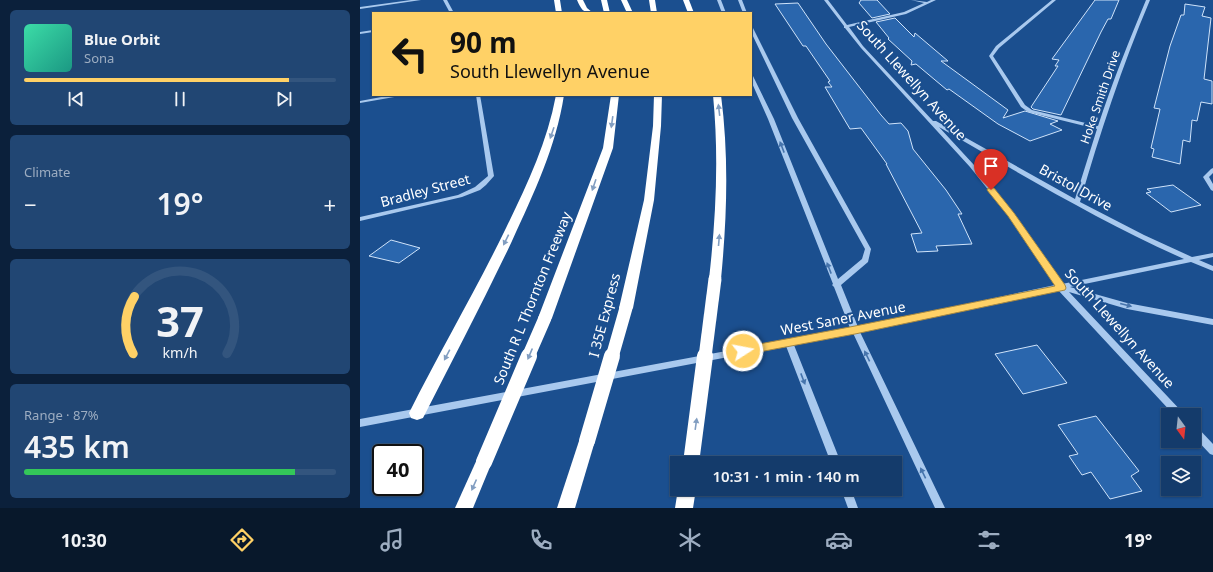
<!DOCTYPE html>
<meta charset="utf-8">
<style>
:root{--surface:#143b6b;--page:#214673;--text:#f1f3f6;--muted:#9dadc1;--line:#33557e;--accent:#ffd166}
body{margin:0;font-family:"Noto Sans",sans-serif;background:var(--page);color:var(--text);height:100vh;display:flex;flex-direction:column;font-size:15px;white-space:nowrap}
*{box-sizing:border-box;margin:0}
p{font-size:13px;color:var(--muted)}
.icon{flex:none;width:22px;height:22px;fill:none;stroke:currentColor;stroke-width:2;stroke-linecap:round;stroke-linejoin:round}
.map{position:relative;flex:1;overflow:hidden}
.sheet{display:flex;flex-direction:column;gap:10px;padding:10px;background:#0b203b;width:360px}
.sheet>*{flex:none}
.top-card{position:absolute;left:12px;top:12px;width:380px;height:84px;border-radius:0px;box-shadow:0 1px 3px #0004,0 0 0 1px var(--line);background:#ffd166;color:#111;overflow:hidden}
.needle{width:26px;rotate:165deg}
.tools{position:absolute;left:801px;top:408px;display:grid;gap:8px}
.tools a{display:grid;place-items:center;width:40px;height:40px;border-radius:0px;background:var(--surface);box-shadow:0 1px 3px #0004,0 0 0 1px var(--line);font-size:20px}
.speed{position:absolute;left:12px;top:444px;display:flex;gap:8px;font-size:20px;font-weight:700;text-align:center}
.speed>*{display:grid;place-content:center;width:52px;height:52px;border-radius:50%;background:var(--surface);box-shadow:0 1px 3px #0004,0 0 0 1px var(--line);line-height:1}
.speed .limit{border:2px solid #111;border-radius:6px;background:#fff;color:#111}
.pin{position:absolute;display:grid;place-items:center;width:34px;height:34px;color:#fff;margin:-41px -17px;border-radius:50% 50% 50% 0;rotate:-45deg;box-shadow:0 0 4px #0007}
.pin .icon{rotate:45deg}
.me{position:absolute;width:44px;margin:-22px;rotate:79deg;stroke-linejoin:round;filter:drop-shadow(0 0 3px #0008)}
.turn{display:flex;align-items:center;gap:14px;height:84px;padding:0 12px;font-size:18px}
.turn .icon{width:52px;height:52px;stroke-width:2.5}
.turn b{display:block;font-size:28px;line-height:34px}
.big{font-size:30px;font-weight:600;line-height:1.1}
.sheet .card{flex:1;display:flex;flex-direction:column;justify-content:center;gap:6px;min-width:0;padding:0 14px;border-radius:6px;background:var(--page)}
.sheet .dial{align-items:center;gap:0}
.dial svg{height:104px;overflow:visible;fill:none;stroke:var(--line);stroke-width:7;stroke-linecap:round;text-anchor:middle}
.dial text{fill:var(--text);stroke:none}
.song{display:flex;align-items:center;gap:12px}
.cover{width:48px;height:48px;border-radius:6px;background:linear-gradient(135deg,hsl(160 70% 55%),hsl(170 70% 35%))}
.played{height:4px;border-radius:2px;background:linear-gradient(90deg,var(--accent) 85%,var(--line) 85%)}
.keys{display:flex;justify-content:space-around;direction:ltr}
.heat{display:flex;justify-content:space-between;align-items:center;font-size:22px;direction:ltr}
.charge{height:6px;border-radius:3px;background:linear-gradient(90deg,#34c759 87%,var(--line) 0)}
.trip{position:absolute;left:310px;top:456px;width:232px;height:40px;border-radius:0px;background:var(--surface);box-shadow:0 1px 3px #0004,0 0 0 1px var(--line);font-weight:600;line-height:40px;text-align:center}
.dock{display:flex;height:64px;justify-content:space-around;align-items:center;background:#08182b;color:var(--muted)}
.dock .icon{width:28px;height:28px}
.dock .active{color:var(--accent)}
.dock b{font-size:18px;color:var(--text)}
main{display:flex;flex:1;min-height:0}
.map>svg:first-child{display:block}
.building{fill:#2a66ad;stroke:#cfe3fa}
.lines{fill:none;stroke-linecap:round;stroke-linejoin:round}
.minor{fill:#a9c9ee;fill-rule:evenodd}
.highway{fill:#fff;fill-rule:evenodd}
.highway-bridge-far1{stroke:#fff;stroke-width:13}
.highway-bridge{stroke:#fff;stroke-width:16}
.oneway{fill:#829ec1}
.oneway2{fill:#4674ac}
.route{fill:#ffd166;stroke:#a68842}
.labels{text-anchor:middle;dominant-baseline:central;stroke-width:4;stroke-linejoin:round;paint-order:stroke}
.far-street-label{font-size:12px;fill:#fff;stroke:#1b4f8f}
.street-label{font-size:14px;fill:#fff;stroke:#1b4f8f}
</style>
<main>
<section class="sheet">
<div class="card">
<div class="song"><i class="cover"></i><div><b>Blue Orbit</b><p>Sona</p></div></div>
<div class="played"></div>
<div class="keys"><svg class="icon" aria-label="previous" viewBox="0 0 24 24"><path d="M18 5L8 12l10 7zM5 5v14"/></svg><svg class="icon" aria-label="pause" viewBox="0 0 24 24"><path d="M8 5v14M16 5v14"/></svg><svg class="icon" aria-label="next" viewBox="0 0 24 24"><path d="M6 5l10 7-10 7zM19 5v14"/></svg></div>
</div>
<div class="card"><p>Climate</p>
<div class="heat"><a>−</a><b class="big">19°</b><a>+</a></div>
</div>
<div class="card dial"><svg viewBox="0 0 100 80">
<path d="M14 69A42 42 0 1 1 86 69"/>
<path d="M14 69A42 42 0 0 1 15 25" stroke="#ffd166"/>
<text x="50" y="56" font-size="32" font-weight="700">37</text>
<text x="50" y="72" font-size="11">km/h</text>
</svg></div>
<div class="card"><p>Range · 87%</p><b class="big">435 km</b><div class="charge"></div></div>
</section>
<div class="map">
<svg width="853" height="508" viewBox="0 0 853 508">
<rect width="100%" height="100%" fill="#1b4f8f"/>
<g class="building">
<path d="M 501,0 L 517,0 L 530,14 L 512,18 L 499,3 Z"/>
<path d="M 735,0 L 759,0 L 751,19 L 748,19 L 741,32 L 701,115 L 673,109 L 671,107 L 698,66 L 695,66 L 699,60 L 692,59 Z"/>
<path d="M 438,3 L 466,44 L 521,115 L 529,124 L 541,123 L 548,131 L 553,149 L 586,190 L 602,214 L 598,214 L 612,244 L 576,246 L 578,251 L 557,252 L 551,234 L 562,233 L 526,164 L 527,164 L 501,128 L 490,129 L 465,87 L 472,87 L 468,82 L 470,81 L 446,46 L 443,46 L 415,4 Z"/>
<path d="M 825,4 L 845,7 L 842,16 L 851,18 L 844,79 L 852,81 L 852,104 L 841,102 L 837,121 L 832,120 L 830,142 L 823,140 L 820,164 L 792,157 L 794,149 L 791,148 L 800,109 L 794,108 L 810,46 L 821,15 L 824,15 Z"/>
<path d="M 535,18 L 554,37 L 555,33 L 588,61 L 581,61 L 648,110 L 643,118 L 665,111 L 698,121 L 690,124 L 702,130 L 670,141 L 638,124 L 589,89 L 587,90 L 556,64 L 551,65 L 552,61 L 528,39 L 529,38 L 516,22 Z"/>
<path d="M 813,185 L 841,205 L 811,212 L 786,193 L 791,192 L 787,189 Z"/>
<path d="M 31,240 L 60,248 L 39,263 L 9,256 Z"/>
<path d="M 677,345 L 707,383 L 663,394 L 635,354 Z"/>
<path d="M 736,416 L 779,471 L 771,476 L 782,491 L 750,499 L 731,472 L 722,475 L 709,456 L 718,454 L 698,425 Z"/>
</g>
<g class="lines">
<g class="minor">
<path d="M 51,0 L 61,0 L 0,9 L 0,7 Z"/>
<path d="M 83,0 L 87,0 L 94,13 L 90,13 Z"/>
<path d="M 357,0 L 361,0 L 366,13 L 362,13 Z"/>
<path d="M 378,0 L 382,0 L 387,13 L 383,13 Z"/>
<path d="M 464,0 L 468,0 L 487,25 L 544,12 L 564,3 L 551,0 L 567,2 L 571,0 L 576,0 L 546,14 L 489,27 L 503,46 L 573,121 L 576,121 L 715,199 L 737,129 L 668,112 L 661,107 L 629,56 L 636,46 L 692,0 L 696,0 L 639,48 L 633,56 L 665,105 L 672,110 L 738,126 C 752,83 769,41 786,0 L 790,0 C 762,66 740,133 720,202 L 784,235 L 832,257 L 853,253 L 853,257 L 839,260 L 853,266 L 853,271 L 831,262 L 710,287 L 767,303 L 853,319 L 853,325 L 767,309 L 709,292 L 825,415 L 814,415 L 698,290 L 500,332 L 585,508 L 575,508 L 493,333 L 434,345 L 481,463 L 471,463 L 426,346 L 0,427 L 0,419 L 490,328 L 474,287 L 472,285 L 473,284 L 408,119 L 391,81 L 391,75 L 393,76 L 414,119 L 478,279 L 502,259 L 505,249 L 432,118 L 391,32 L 391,27 L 393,28 L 438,118 L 511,249 L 508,262 L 481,285 L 498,327 L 695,285 L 649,216 L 610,167 L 501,48 L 485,28 L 484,28 L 484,26 ZM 579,127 C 659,173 739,221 824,259 L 702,284 L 653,214 L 614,165 Z"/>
<path d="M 13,30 L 13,32 L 0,34 L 0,32 Z"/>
<path d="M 32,95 L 42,95 L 40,96 L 0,103 L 0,101 Z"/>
<path d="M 116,95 L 120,95 L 134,176 L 126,185 L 120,190 L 102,197 L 0,221 L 0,217 L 98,195 L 115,187 L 128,176 Z"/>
<path d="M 853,168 L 853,173 L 849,177 L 853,184 L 853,191 L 851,190 L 843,177 L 851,169 Z"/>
<path d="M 834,426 L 837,427 L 853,444 L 853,455 L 850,454 L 834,437 Z"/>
<path d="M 481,489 L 491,489 L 498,508 L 488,508 Z"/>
</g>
<g class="highway">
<path d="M 194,0 L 200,0 L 202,13 L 196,13 Z"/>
<path d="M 217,0 L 223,0 L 227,8 L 233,13 C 223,13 221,9 217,0 Z"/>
<path d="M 241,0 L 247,0 L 250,13 L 244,13 Z"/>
<path d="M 261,0 L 267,0 L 273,13 L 267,13 Z"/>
<path d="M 289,0 L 295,0 L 297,13 L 291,13 Z"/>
<path d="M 323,0 L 329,0 L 334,13 L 328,13 Z"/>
<path d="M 196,95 L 204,95 C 196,147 174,193 152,241 C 124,300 93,359 63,418 L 57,420 L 51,418 L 49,413 C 80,351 116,290 146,228 C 167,185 187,143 196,95 Z"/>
<path d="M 251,95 L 259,95 L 253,148 L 192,318 L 190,321 L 185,323 L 180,321 L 178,318 L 243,148 Z"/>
<path d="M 294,95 L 302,95 L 301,126 L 294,200 L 273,308 L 271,311 L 266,313 L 261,311 L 259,308 L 284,200 L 293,126 Z"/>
<path d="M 353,95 L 361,95 C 369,157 367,217 361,279 L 359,282 L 355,283 L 351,282 L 349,279 C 356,217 359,157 353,95 Z"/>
<path d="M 227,434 L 233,436 L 235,441 L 215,508 L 197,508 L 219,441 L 221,436 Z"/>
<path d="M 124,454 L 130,457 L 132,462 L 113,508 L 95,508 L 118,457 Z"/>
<path d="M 318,489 L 336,489 L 333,508 L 315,508 Z"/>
</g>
<g class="highway-bridge-far1">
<path d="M 168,357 L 185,318"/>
<path d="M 252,357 L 266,308"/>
<path d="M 345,357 L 355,279"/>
</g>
<g class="highway-bridge">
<path d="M 227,441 L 252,356"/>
<path d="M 124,462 L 169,356"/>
<path d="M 331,463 L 345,356"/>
</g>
</g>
<defs><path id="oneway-solid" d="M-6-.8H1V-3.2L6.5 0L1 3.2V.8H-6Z"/></defs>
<g class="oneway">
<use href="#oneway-solid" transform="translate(359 110) rotate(-97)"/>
<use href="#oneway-solid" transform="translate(252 122) rotate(98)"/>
<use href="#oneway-solid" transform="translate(192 133) rotate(109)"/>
<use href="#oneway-solid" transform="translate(234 185) rotate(109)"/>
<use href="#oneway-solid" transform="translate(146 240) rotate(116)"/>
<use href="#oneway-solid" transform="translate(359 240) rotate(-85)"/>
<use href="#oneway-solid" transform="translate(170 354) rotate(113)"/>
<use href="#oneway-solid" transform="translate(87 355) rotate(118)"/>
<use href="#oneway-solid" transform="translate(336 424) rotate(-82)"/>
<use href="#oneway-solid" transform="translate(114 485) rotate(114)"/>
</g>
<g class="oneway2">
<use href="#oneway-solid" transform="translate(422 147) rotate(-111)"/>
<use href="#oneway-solid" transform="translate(469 268) rotate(-111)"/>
<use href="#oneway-solid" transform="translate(766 305) rotate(14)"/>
<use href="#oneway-solid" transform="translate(507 356) rotate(-116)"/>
<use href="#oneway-solid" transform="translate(443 379) rotate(69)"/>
<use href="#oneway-solid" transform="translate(563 473) rotate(-116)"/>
</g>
<path class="route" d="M 628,188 L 634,188 L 654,213 L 705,285 L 706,288 L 705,290 L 495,334 L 383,355 L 379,354 L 377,351 L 379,348 L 383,347 L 495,326 L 695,286 L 648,216 L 627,190 Z"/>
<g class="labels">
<g class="far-street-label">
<text transform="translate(740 97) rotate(-71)">Hoke Smith Drive</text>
</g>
<g class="street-label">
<text transform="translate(552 80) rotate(48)">South Llewellyn Avenue</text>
<text transform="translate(716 187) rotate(29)">Bristol Drive</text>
<text transform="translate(65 190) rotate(-15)">Bradley Street</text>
<text transform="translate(172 298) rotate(-68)">South R L Thornton Freeway</text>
<text transform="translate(244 315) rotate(-75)">I 35E Express</text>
<text transform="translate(483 318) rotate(-11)">West Saner Avenue</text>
<text transform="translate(760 328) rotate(48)">South Llewellyn Avenue</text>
</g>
</g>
</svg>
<div class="tools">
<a><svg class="needle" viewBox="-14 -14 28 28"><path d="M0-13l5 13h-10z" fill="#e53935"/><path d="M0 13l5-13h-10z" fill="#9dadc1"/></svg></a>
<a><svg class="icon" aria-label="layers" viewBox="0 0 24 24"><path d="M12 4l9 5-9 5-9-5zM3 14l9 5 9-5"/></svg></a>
</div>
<div class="speed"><div class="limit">40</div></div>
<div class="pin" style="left:631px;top:190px;background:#d93025"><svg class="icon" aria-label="arrive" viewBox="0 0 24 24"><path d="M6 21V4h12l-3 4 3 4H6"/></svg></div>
<svg class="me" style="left:383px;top:351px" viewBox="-20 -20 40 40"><circle r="17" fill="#ffd166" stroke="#fff" stroke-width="3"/><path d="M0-11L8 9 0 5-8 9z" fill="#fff"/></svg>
<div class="trip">10:31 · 1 min · 140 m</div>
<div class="top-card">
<div class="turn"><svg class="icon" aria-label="left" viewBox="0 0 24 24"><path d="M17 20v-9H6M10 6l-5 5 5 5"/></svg><div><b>90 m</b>South Llewellyn Avenue</div></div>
</div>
</div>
</main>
<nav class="dock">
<b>10:30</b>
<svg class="icon active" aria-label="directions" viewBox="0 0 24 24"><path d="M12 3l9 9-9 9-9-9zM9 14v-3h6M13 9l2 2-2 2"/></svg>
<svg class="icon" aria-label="music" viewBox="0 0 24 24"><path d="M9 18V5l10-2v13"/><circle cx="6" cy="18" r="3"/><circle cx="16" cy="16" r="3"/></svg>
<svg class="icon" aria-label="phone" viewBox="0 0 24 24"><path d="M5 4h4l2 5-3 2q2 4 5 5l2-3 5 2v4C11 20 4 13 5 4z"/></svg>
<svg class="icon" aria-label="climate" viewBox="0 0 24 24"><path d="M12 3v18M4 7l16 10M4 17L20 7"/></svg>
<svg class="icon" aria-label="car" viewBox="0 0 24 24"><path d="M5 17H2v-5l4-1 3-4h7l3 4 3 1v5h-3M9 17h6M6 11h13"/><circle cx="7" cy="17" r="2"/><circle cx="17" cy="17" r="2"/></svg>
<svg class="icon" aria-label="filters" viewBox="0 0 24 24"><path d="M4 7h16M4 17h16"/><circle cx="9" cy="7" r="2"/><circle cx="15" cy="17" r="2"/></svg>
<b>19°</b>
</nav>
